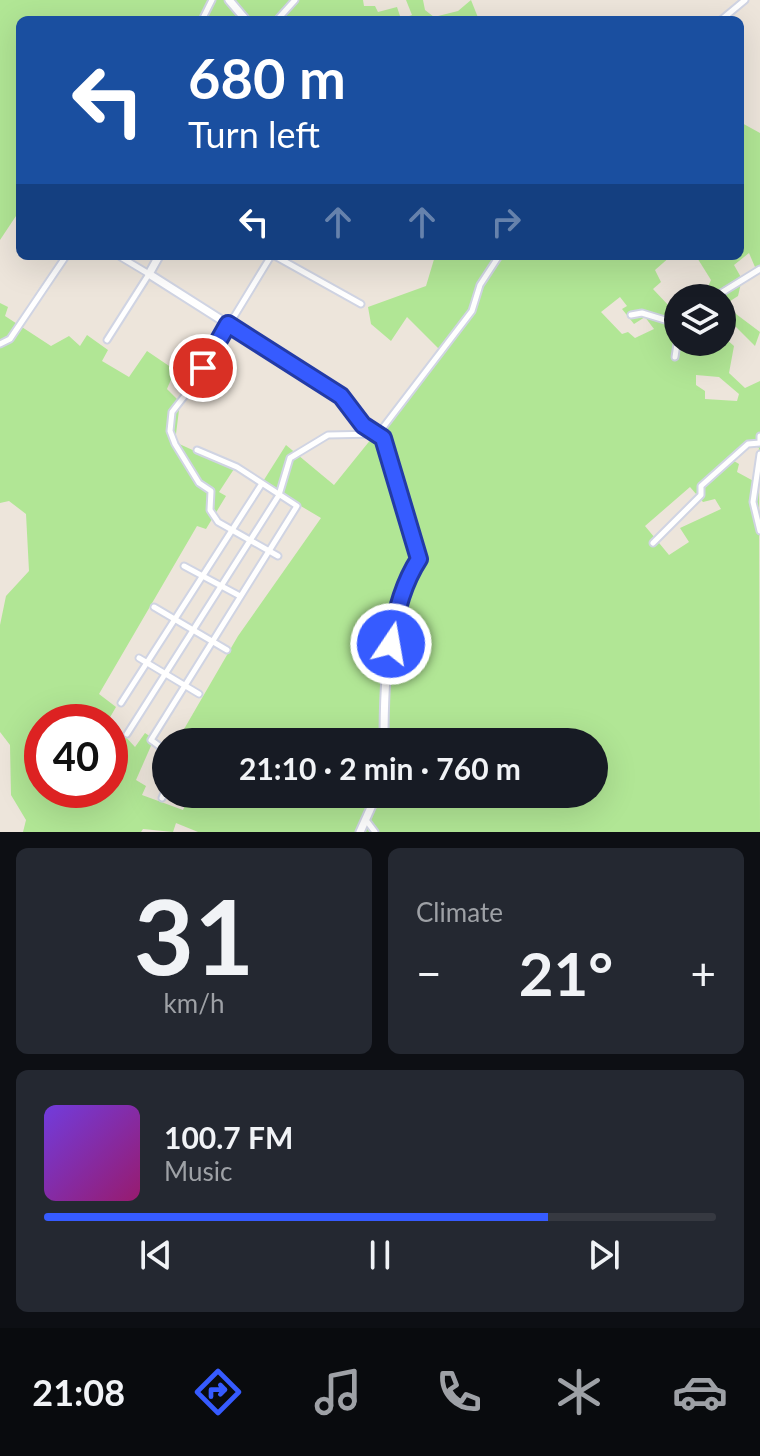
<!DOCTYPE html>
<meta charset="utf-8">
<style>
:root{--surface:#171b24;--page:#242831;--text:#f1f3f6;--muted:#9ea1a6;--line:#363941;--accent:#365bff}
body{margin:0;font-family:Lato,sans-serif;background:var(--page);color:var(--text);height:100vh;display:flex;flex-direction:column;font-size:30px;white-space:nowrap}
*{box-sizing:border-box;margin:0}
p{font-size:26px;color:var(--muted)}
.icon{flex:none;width:44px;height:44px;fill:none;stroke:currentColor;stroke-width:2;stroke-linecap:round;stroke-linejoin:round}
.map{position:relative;height:832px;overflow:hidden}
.drawer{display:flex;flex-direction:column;gap:16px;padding:16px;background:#0d0f14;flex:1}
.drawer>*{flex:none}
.hud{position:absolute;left:16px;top:16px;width:728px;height:244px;border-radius:12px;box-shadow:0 8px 32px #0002;background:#1a4fa0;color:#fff;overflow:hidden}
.controls{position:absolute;left:664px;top:284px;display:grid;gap:16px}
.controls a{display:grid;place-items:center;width:72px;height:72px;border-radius:50%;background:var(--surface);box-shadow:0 8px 32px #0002;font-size:40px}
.speed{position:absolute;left:24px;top:704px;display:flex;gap:16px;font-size:40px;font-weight:700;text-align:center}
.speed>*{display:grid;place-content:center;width:104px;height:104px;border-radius:50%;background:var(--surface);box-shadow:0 8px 32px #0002;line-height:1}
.speed .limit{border:12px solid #d22;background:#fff;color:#111}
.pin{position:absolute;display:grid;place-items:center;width:68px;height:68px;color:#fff;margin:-34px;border:4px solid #fff;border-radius:50%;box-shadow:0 2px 8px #0007}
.me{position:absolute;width:88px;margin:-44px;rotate:12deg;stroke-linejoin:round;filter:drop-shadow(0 0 6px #0008)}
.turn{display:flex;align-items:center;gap:28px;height:168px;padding:0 40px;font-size:36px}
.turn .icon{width:104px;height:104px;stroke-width:2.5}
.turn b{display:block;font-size:56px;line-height:68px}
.lanes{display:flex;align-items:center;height:76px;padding:0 40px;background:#0003;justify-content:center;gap:40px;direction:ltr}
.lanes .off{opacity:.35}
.big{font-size:60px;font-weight:700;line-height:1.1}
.drawer .tile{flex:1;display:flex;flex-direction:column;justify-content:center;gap:12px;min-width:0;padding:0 28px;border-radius:12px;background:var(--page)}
.drawer .dial{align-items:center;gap:0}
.dial b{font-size:104px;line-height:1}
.song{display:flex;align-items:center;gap:24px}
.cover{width:96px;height:96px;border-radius:12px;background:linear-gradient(135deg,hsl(260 70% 55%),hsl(320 70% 35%))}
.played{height:8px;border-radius:4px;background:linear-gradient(90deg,var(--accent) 75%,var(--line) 75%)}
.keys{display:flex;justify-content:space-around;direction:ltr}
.heat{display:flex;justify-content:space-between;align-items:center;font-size:44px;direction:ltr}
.drawer .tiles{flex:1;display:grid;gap:16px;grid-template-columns:1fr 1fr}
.tile:last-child{grid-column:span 2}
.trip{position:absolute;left:152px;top:728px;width:456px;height:80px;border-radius:40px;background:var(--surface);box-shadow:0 8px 32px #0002;font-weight:700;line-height:80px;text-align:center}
.tab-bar{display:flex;height:128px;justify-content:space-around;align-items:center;background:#090b0e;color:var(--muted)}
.tab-bar .icon{width:56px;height:56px}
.tab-bar .on{color:var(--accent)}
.tab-bar b{font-size:36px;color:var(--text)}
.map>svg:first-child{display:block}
.green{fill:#b1e695;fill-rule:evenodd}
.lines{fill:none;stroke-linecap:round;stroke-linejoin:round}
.street-casing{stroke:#d0d4e3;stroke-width:9}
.secondary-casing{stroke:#d0d4e3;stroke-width:11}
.street{stroke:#fff;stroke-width:5}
.secondary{stroke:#fff;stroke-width:7}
.route-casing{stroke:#233ba6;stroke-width:20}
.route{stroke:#365bff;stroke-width:14}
</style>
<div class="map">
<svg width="760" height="832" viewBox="0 0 760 832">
<rect width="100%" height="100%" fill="#ede5db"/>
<g class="green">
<path d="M 0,0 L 363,0 L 364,6 L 375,6 L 378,12 L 397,7 L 401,19 L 412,15 L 406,0 L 423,0 L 425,10 L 434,17 L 458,11 L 471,0 L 479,20 L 20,20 L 20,181 L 17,186 L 20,189 L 20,210 L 0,240 Z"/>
<path d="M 740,122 L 760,133 L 760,265 L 755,267 L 749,253 L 734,265 L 742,279 L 738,296 L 724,305 L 760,332 L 755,346 L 734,325 L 726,339 L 734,346 L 729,373 L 745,388 L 760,381 L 760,474 L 756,472 L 759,448 L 752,445 L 734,461 L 739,464 L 737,472 L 759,484 L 760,832 L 198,832 L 176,823 L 173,832 L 143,829 L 141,832 L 23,832 L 26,820 L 11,795 L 10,745 L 0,732 L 0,625 L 6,596 L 29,571 L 26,514 L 9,501 L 0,503 L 0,303 L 8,307 L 5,316 L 51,346 L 69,336 L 80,346 L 87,335 L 108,350 L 102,361 L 129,377 L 147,351 L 175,370 L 167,389 L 180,402 L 175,442 L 234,469 L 219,492 L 226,496 L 206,529 L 197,526 L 99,694 L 116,707 L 109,719 L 135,747 L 145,733 L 154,739 L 136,780 L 146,786 L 142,795 L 183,810 L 190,794 L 594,794 L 594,742 L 180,742 L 180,736 L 238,636 L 321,518 L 262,483 L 286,445 L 334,485 L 426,371 L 439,349 L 407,317 L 391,341 L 371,324 L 368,307 L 426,286 L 435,256 L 671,256 L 655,270 L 661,282 L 653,289 L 670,307 L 678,305 L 678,342 L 722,342 L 722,298 L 703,298 L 711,280 L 696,256 L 740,256 L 740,164 L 744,159 L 740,156 ZM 620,297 L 627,306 L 622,309 L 634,324 L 645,317 L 654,329 L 635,338 L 628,332 L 622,334 L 601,312 ZM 696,375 L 719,377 L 739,394 L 737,401 L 705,399 L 705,391 L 696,385 ZM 690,487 L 703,502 L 715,499 L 721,509 L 680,528 L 689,542 L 669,555 L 645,526 ZM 42,722 L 110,722 L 110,790 L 42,790 Z"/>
</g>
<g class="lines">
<defs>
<g id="street">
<path d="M 202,20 L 212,0"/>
<path d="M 277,20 L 295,0"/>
<path d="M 721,20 L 745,0"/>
<path d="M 271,256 L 190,389 L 172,412 L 170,431 L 175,444 L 199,483 L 211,491 L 210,510 L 218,522 L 278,556"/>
<path d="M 275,256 L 361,304"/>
<path d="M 713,298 L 760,269"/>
<path d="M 631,315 L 642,313 L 678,324"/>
<path d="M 107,340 L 149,274 L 119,256"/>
<path d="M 0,344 L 10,339 L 66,256"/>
<path d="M 675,357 L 678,337"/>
<path d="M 760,454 L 753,502 L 760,531"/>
<path d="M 653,543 L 701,495 L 701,486 L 748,444 L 760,443 L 760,436"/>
<path d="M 184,566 L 240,596"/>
<path d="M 154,607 L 227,650"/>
<path d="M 139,658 L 199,694"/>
<path d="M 121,703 L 261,485"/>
<path d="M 127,734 L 279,495 L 290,458 L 328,435 L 378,434 L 472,311 L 480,285 L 499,256"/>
<path d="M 166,751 L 151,740 L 297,506 L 237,467 L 197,450"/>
<path d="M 162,798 L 166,788"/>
<path d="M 366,820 L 375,832"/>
</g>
<g id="secondary">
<path d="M 229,0 L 246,20"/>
<path d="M 159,256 L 149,274 L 341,396 L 363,425 L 383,438 L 419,559 C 386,612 384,681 384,742"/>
<path d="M 360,832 L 377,794"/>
</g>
</defs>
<use href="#street" class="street-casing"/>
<use href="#secondary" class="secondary-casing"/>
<use href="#street" class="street"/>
<use href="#secondary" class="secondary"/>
</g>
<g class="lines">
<defs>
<path id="route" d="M 203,368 L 228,324 L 341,396 L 363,425 L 383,438 L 419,559 C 402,585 395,614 391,644"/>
</defs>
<use href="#route" class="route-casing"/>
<use href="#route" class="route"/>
</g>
</svg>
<div class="controls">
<a><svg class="icon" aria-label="layers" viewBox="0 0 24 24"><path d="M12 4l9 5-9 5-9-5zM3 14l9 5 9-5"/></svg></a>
</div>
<div class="speed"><div class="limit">40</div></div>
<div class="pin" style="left:203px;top:368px;background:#d93025"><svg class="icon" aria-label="arrive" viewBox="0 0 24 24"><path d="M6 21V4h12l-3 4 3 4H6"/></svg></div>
<svg class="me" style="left:391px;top:644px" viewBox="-20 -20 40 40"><circle r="17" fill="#365bff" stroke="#fff" stroke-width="3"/><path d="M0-11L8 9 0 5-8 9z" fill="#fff"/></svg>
<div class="trip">21:10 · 2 min · 760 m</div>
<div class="hud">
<div class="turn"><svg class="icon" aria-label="left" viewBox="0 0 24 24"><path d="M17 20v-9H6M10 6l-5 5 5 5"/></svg><div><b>680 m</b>Turn left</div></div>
<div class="lanes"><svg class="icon" aria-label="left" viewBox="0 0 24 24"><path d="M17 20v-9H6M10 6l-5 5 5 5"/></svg><svg class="icon off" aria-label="ahead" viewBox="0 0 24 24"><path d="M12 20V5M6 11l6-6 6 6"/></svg><svg class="icon off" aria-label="ahead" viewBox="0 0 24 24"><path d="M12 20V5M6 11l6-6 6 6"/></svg><svg class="icon off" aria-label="right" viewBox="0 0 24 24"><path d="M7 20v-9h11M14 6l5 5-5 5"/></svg></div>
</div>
</div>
<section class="drawer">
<div class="tiles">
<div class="tile dial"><b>31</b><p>km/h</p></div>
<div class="tile"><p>Climate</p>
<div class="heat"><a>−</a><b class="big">21°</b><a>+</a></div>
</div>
<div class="tile">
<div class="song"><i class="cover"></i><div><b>100.7 FM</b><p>Music</p></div></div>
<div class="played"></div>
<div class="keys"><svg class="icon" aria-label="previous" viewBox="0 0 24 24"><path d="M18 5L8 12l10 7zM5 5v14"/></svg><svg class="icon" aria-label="pause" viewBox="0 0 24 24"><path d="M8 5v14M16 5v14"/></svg><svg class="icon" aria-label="next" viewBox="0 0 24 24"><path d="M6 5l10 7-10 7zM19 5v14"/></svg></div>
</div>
</div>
</section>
<nav class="tab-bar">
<b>21:08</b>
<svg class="icon on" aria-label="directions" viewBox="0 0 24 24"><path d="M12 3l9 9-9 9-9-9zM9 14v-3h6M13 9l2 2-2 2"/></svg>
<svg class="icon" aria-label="music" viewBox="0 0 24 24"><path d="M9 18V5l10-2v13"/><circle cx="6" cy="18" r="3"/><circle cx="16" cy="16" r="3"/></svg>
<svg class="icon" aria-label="phone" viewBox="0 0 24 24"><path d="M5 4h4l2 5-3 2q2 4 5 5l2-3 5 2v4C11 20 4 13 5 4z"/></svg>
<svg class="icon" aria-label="climate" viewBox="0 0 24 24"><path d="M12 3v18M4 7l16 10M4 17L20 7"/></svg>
<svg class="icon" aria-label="car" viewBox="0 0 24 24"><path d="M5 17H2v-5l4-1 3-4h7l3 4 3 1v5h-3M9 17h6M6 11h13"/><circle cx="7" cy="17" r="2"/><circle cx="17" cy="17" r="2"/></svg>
</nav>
